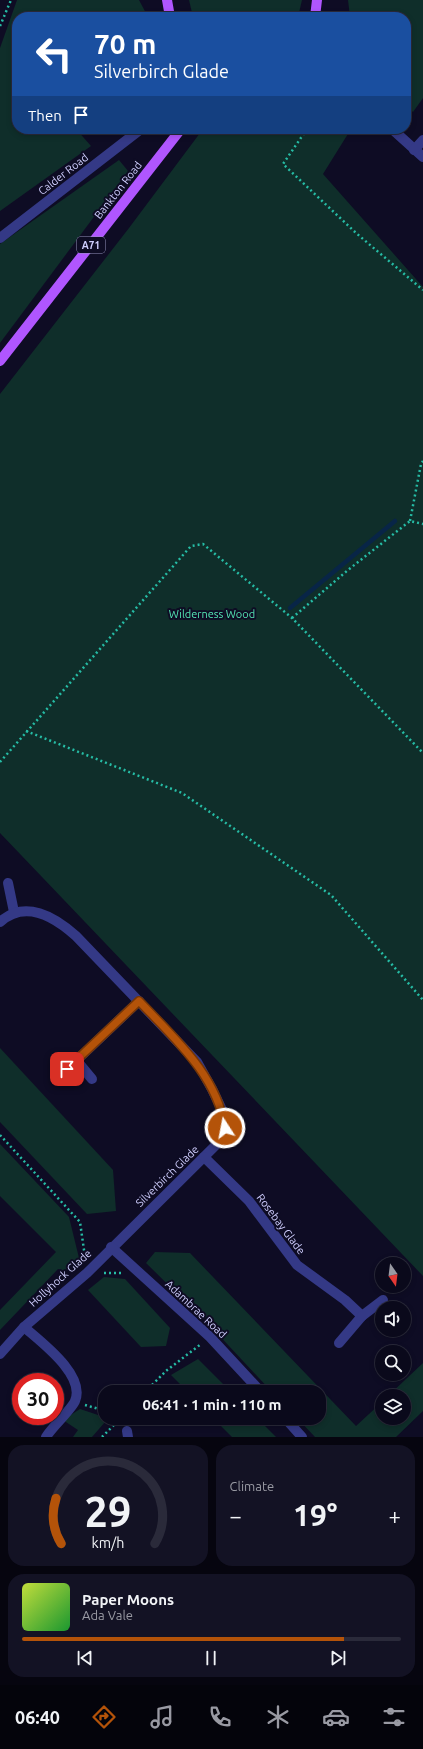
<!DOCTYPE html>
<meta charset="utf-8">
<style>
:root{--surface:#0a091b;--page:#131224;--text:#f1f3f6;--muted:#999aa3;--line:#2a2a3a;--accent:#b45309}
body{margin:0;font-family:Ubuntu,sans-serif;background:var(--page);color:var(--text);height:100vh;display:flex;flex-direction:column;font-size:15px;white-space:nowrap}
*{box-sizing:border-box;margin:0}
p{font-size:13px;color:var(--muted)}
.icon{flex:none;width:22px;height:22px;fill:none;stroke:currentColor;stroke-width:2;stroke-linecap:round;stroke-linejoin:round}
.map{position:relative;height:1437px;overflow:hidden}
.side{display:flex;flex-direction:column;gap:8px;padding:8px;background:#06050f;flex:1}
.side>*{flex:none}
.guide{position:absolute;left:12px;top:12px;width:399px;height:122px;border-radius:16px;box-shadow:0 2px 6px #0003,0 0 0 1px var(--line);background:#1a4fa0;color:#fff;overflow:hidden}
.needle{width:26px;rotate:166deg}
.fabs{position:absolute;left:375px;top:1257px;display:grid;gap:8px}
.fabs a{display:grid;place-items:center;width:36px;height:36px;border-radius:50%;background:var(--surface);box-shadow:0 2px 6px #0003,0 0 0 1px var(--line);font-size:20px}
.speed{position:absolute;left:12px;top:1373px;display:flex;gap:8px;font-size:20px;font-weight:700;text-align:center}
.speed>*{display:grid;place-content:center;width:52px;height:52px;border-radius:50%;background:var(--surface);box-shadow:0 2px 6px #0003,0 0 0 1px var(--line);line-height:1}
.speed .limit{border:6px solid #d22;background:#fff;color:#111}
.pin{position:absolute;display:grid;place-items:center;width:34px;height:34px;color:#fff;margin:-17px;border-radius:8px;box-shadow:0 2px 6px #0006}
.me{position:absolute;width:44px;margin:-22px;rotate:349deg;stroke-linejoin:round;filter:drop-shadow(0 0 3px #0008)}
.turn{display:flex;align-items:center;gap:14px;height:84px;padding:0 16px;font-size:18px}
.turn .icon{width:52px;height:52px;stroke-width:2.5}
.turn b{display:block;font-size:28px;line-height:34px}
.then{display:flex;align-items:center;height:38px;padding:0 16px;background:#0003;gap:8px;font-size:15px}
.big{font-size:30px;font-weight:700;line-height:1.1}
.side .widget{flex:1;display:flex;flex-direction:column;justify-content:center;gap:6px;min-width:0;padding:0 14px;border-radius:16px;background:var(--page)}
.side .dial{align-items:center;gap:0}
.dial svg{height:104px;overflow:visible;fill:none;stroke:var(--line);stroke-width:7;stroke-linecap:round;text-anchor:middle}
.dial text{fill:var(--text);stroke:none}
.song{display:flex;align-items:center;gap:12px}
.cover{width:48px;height:48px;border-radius:6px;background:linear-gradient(135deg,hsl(70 70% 55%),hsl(130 70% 35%))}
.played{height:4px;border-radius:2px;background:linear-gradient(90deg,var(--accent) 85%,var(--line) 85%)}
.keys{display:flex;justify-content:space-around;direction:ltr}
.heat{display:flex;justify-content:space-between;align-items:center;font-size:22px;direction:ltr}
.side .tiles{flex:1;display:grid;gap:8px;grid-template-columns:1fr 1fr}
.widget:last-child{grid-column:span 2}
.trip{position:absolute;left:98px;top:1385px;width:228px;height:40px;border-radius:16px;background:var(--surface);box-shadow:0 2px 6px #0003,0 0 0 1px var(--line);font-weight:700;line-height:40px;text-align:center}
.dock{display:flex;height:64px;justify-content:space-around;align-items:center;background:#04040b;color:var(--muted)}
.dock .icon{width:28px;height:28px}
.dock .current{color:var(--accent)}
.dock b{font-size:18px;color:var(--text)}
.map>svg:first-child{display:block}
.green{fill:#0f2e2a}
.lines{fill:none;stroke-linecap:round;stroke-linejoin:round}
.stream{stroke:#082547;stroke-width:4.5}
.path{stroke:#26bca5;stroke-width:2.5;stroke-dasharray:2 3;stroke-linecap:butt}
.minor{stroke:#343986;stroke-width:10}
.major{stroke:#b056ff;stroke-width:10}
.route-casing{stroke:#753606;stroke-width:10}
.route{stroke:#b45309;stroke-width:7}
.labels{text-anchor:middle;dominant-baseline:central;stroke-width:4;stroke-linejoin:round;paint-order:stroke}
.shield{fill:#0e0c24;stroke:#9694bd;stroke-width:1}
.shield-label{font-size:10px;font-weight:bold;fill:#d0cfff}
.street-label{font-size:11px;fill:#d0cfff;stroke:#0e0c24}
.park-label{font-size:11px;fill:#54e7b4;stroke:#0e0c24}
</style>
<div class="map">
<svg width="423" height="1437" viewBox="0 0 423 1437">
<rect width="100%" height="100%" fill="#0e0c24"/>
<g class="green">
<path d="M 17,0 L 139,0 L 148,17 L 17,17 L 17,129 L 76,129 L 91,146 L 0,211 L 0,48 Z"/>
<path d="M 189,0 L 302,0 L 298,17 L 193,17 Z"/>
<path d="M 348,0 L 423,0 L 423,98 L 413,112 L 406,105 L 406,17 L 350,17 Z"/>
<path d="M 203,129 L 351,129 L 323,174 L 423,287 L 423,1276 L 0,833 L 0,394 L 129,228 Z"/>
<path d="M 119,160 L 128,171 L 0,343 L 0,244 Z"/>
<path d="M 0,1048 L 113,1170 L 116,1211 L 87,1214 L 0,1122 Z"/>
<path d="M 0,1144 L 69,1217 L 79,1258 L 66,1271 L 58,1269 L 0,1330 L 0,1310 L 56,1252 L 0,1196 Z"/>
<path d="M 155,1252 L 190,1253 L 356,1426 L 382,1402 L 382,1418 L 404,1418 L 404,1396 L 388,1396 L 423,1363 L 423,1411 L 396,1437 L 315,1437 L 297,1418 L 319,1418 L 319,1392 L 272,1392 L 215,1331 L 146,1263 Z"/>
<path d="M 104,1277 L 125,1279 L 170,1328 L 166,1346 L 141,1347 L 88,1290 Z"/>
<path d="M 198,1359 L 231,1392 L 188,1392 L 171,1375 Z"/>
<path d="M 80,1409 L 98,1415 L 105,1422 L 92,1437 L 73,1437 L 78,1430 L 63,1420 Z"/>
<path d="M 213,1418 L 257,1418 L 276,1437 L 232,1437 Z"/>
</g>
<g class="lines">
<path class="stream" d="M 290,608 L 395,521"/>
<g class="path">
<path d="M 0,26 L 11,0"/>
<path d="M 307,129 L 283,164 L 356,233 L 423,290"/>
<path d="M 410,521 L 421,464 L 423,461"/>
<path d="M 292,618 L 348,570 L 410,521 L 423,524"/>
<path d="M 26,731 L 182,793 L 331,895 L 423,1000"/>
<path d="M 0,762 L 191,546 L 203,544 L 292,618 L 423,753"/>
<path d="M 0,1135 L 80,1222 L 85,1257"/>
<path d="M 104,1273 L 121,1273"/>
<path d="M 145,1392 L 166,1371 L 201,1344"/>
<path d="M 85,1405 L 99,1409 L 105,1414"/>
<path d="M 112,1418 L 118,1422"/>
<path d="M 102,1437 L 121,1418"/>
</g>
<g class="minor">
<path d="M 392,129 L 423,157"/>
<path d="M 414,150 L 423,140"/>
<path d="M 0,238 L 141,129"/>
<path d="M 8,883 L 14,912"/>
<path d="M 0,922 C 25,899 55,917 76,936 L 197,1062 L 212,1089 L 223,1112 L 225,1128 L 219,1142 L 87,1273 L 24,1327 L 0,1354"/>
<path d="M 77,1061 L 92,1079"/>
<path d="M 58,1078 L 139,1001"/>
<path d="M 204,1157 L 249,1201 L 297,1265 L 345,1300 L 362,1316 L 339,1343"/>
<path d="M 111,1247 L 210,1337 L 261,1392"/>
<path d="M 362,1316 L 383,1300"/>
<path d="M 24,1327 C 41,1342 86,1375 75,1401 C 72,1409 52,1427 46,1437"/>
<path d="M 285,1418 L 302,1437"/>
<path d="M 127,1431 L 128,1437"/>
</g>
<g class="major">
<path d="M 167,0 L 170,17"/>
<path d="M 315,17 L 317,0"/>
<path d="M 0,361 L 181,129"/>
</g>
</g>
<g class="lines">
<defs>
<path id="route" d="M 67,1069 L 139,1001 C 174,1038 217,1075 225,1128"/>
</defs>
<use href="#route" class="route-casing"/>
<use href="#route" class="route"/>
</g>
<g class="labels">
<rect class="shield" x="77" y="237" width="28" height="16" rx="3"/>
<g class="shield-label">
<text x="91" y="245">A71</text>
</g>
<g class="street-label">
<text transform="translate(63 174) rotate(-38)">Calder Road</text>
<text transform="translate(118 190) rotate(-52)">Bankton Road</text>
<text transform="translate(167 1176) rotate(-44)">Silverbirch Glade</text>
<text transform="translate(281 1224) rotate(53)">Rosebay Glade</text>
<text transform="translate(60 1278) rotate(-42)">Hollyhock Glade</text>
<text transform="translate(196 1309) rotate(43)">Adambrae Road</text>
</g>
<g class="park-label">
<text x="212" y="614">Wilderness Wood</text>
</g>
</g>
</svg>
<div class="fabs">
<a><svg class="needle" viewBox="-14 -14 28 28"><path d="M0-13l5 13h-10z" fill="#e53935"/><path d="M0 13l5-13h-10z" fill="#999aa3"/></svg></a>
<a><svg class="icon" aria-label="sound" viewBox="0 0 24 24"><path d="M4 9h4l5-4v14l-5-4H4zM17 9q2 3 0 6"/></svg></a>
<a><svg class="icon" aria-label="search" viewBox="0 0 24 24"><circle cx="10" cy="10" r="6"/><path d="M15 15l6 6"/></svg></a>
<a><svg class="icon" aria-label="layers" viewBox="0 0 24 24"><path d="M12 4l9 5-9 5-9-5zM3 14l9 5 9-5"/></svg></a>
</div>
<div class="speed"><div class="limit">30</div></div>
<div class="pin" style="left:67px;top:1069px;background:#d93025"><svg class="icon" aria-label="arrive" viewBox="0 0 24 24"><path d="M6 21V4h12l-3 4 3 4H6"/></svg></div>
<svg class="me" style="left:225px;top:1128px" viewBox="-20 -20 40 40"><circle r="17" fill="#b45309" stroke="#fff" stroke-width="3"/><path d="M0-11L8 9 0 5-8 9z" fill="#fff"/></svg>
<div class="trip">06:41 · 1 min · 110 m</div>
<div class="guide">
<div class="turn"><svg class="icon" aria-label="left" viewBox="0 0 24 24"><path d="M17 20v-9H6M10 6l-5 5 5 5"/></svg><div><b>70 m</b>Silverbirch Glade</div></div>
<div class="then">Then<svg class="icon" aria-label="arrive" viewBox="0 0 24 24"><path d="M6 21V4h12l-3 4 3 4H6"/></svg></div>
</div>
</div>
<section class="side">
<div class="tiles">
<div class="widget dial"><svg viewBox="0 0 100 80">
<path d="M14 69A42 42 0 1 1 86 69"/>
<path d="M14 69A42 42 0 0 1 10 34" stroke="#b45309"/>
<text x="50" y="56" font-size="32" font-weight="700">29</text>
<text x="50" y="72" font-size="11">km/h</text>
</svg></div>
<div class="widget"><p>Climate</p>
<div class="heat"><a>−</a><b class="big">19°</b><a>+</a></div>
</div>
<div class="widget">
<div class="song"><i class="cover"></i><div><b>Paper Moons</b><p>Ada Vale</p></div></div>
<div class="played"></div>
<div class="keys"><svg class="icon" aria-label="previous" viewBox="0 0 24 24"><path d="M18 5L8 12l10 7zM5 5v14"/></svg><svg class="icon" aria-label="pause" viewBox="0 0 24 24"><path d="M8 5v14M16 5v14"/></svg><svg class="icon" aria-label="next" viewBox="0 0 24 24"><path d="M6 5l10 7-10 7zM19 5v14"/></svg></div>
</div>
</div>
</section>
<nav class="dock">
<b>06:40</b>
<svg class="icon current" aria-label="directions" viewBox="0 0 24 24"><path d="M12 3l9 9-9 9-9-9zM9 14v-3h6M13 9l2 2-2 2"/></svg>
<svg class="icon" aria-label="music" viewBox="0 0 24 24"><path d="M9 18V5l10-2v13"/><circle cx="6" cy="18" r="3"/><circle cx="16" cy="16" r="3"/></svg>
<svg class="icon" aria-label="phone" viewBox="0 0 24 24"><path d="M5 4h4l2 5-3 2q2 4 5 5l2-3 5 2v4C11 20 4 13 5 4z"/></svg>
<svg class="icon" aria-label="climate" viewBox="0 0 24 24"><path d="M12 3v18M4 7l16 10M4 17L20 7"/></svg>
<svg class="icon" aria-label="car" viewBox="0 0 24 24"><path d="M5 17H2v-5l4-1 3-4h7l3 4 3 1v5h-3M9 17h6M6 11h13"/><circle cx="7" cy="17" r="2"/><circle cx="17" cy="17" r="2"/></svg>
<svg class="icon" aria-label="filters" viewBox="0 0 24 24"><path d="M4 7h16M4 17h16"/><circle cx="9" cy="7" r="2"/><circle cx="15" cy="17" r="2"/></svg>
</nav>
